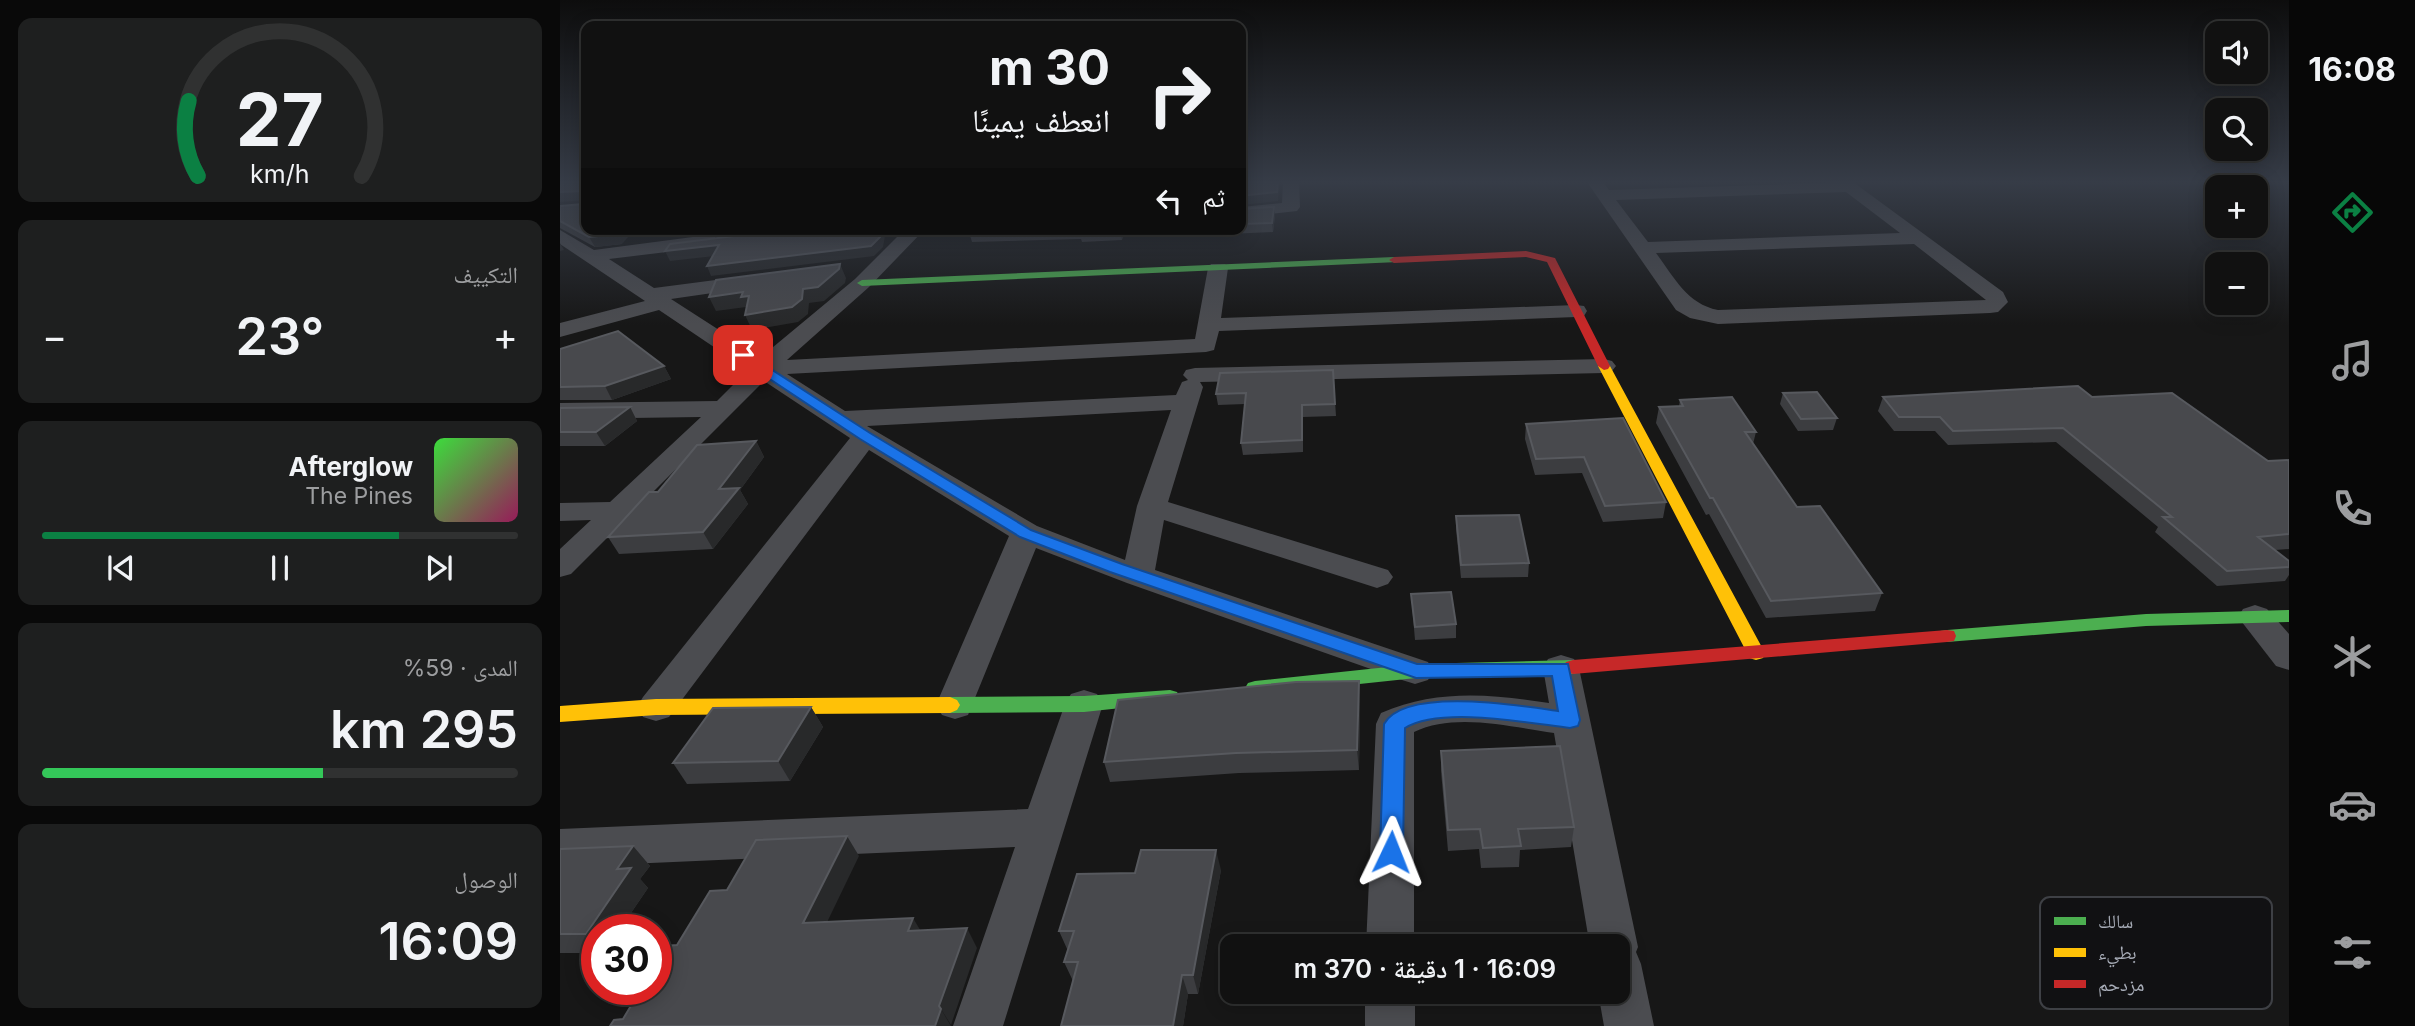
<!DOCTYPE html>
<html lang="ar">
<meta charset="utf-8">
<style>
:root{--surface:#111;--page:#1e1f1f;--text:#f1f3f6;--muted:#9c9d9f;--line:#303131;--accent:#0b8043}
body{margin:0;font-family:Inter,"Noto Naskh Arabic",sans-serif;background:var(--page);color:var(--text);direction:rtl;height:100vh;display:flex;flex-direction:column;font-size:26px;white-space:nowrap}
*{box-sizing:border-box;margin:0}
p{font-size:23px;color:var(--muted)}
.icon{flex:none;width:38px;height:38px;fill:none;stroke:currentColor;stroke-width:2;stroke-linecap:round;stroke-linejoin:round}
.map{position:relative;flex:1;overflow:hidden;direction:ltr}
.sheet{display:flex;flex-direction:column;gap:18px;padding:18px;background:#090909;width:560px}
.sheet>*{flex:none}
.hud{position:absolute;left:21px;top:21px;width:665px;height:214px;border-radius:14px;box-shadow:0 4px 18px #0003,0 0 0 2px var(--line);direction:rtl;background:#111;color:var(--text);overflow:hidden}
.buttons{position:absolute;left:1645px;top:21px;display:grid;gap:14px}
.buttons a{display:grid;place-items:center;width:63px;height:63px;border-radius:14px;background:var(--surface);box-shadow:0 4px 18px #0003,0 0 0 2px var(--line);font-size:35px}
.speed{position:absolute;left:21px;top:914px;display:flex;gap:14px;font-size:35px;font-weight:700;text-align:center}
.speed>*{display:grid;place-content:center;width:91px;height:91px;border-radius:50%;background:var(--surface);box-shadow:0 4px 18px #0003,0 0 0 2px var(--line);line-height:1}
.speed .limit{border:10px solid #d22;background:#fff;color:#111}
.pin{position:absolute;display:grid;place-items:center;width:60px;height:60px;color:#fff;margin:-30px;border-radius:14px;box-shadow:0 4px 10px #0006}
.me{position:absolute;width:77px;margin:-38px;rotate:2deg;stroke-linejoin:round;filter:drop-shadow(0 0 5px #0008)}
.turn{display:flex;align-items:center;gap:24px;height:147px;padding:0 21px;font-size:32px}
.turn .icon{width:91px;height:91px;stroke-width:2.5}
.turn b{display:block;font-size:49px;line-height:60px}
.then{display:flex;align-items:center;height:66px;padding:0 21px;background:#0003;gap:14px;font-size:26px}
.big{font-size:52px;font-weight:600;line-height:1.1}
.sheet .card{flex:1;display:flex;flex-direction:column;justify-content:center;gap:10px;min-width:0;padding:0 24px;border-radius:14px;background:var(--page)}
.sheet .dial{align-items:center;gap:0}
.dial svg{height:182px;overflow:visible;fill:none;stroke:var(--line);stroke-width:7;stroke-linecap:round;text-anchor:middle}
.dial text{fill:var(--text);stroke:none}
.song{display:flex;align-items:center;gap:21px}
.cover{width:84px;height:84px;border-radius:10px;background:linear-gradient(135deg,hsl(120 70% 55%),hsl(330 70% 35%))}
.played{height:7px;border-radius:4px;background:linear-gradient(90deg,var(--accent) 75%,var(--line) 75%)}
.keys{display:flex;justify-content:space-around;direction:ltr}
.heat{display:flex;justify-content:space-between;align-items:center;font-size:38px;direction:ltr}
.charge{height:10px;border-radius:5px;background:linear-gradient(90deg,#34c759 59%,var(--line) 0)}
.trip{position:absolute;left:660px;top:934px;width:410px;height:70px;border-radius:14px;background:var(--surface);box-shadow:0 4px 18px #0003,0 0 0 2px var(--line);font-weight:600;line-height:70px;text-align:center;direction:rtl}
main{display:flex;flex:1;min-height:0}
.menu{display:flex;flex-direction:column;width:126px;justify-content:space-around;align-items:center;background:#070707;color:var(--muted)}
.menu .icon{width:49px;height:49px}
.menu .on{color:var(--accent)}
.menu b{font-size:32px;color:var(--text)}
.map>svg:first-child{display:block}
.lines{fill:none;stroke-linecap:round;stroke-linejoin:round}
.street{fill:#4b4c50;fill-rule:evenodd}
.fast{fill:#4caf50;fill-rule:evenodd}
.slow{fill:#ffc107;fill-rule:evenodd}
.jam{fill:#c62828;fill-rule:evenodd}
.wall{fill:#3c3d40}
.shaded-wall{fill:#28292a}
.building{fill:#48494d;stroke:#57595e;stroke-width:2}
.route{fill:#1a73e8;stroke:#114b97;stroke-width:2}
.key{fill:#111113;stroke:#3e4045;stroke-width:2}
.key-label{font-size:19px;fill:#a8adb8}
</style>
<main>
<nav class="menu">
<b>16:08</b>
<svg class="icon on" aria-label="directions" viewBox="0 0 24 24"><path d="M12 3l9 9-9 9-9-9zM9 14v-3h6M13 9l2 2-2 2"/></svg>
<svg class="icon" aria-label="music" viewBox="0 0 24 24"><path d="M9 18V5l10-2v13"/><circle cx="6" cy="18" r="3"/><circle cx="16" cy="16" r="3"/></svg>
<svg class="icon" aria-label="phone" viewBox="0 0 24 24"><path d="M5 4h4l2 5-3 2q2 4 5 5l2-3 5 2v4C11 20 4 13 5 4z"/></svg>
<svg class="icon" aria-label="climate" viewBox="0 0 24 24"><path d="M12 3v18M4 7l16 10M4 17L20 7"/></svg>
<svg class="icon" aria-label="car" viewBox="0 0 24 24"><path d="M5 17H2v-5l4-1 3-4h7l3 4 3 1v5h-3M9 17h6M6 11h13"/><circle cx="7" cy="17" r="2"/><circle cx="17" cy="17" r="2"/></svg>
<svg class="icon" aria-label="filters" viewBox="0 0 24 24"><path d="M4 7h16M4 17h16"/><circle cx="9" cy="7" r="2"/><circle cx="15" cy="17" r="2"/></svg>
</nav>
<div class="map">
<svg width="1729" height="1026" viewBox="0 0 1729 1026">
<rect width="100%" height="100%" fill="#171717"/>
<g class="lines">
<g class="street">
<path d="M 723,182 L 739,182 L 740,207 L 737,211 L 681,217 L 681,207 L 722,203 Z"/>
<path d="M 1027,182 L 1043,182 L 1049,190 L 1293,182 L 1443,292 L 1448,302 L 1438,312 L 1430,313 L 1158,324 L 1130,318 L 1116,310 ZM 1286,192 L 1340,233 L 1088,242 L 1056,200 ZM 1354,244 L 1426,300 L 1158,310 C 1127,304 1114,277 1096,253 Z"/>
<path d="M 345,229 L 365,229 L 309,287 L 227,360 L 635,339 L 648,268 L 651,264 L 665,264 L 668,268 L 661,318 L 1016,305 L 1024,306 L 1027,311 L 1024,316 L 1016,317 L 659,331 L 654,350 L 646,352 L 227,374 L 285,411 L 616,395 L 622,382 L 628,380 L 623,375 L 626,370 L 635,368 L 1044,359 L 1052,361 L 1056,366 L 1052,371 L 1044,373 L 640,382 L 643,387 L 608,502 L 828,570 L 833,577 L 828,584 L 817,588 L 604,520 L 595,570 L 868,662 L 873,671 L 868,680 L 855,684 L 842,680 L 567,583 L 476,548 L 408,715 L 395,719 L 382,715 L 376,705 L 449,536 L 309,450 L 109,717 L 96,721 L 83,717 L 77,707 L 83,697 L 290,438 L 204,381 L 11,574 L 0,577 L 0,549 L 31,520 L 0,521 L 0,503 L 50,502 L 141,417 L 0,419 L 0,403 L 157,401 L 188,370 L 99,310 L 0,337 L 0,323 L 85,301 L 0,244 L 0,230 L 34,250 L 148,235 L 155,237 L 157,241 L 148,247 L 49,259 L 94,288 L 194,275 L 201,277 L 204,281 L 201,285 L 194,287 L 111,299 L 201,357 L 295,279 ZM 611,410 L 577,506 L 565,560 L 477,526 L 307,426 Z"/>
<path d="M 1695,605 L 1707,609 L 1729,634 L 1729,670 L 1716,666 L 1678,617 L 1683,609 Z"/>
<path d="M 1001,655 L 1014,659 L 1019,668 L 1078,947 L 1076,952 L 1081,964 L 1094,1026 L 1044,1026 L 1038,992 L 1057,992 L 1057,947 L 1030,947 L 994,733 C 951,727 895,712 854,732 L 854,947 L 806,947 L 816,724 L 821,713 C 877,689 930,694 989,703 L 983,668 L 988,659 Z"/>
<path d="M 524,690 L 537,694 L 543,704 L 443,1026 L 393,1026 L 455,847 L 0,867 L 0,829 L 468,809 L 505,704 L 511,694 Z"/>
<rect x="805" y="992" width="50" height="34"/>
</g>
<g class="fast">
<path d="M 834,257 L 839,260 L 838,262 L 302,286 L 297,283 L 302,280 Z"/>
<path d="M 1729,610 L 1729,622 L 1586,626 L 1387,642 L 1380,641 L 1378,636 L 1380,631 L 1387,630 L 1586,614 Z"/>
<path d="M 1013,660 L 1020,662 L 1023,667 L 1020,672 L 1013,674 L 856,678 L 695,695 L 688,693 L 685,688 L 688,683 L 695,681 L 856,664 Z"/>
<path d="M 610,690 L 617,692 L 620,697 L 617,702 L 524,712 L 390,713 L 383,710 L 380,705 L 383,700 L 390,697 L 524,696 Z"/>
</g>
<g class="slow">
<path d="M 1044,362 L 1050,366 L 1205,653 L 1203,658 L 1196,660 L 1189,658 L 1187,653 L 1038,366 Z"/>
<path d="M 390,697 L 397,700 L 400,705 L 397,710 L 390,713 L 96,715 L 0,722 L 0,706 L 96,699 Z"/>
</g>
<g class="jam">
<path d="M 966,251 L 995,258 L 1050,366 L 1048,369 L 1044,370 L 1038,366 L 987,262 L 966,257 L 834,263 L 829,260 L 834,257 Z"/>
<path d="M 1387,630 L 1394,631 L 1396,636 L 1394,641 L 1387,642 L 1013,674 L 1006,672 L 1003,667 L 1006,662 L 1013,660 Z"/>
</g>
</g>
<g class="wall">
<path d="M 26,182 L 62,244 L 35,247 L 0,228 L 0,206 L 23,204 Z"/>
<path d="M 681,209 L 715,216 L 713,232 L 625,236 L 624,229 L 681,229 Z"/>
<path d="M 411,229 L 565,229 L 562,240 L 522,242 L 521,239 L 412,242 L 409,232 Z"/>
<path d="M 0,349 L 104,366 L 111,379 L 52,400 L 0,400 Z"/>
<path d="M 773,370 L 776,416 L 743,417 L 743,452 L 683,455 L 681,443 L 685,404 L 658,405 L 656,394 Z"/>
<path d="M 1223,393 L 1277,418 L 1273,430 L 1238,431 L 1220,404 Z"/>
<path d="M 1323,397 L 1532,397 L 1708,461 L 1729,460 L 1729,549 L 1715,550 L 1729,561 L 1729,575 L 1725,581 L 1657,586 L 1595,532 L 1598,527 L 1496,442 L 1388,445 L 1375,431 L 1334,431 L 1318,411 Z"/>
<path d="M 1120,400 L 1196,432 L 1193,444 L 1237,507 L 1322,593 L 1315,611 L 1206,618 L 1149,514 L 1146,515 L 1096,423 L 1099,407 L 1119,406 Z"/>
<path d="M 70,407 L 77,421 L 45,446 L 0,446 L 0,408 Z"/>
<path d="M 966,424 L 1106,502 L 1103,518 L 1043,522 L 1022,473 L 975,475 L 965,439 Z"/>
<path d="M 196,441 L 204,457 L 180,490 L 188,504 L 153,549 L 59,554 L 48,537 L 98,492 Z"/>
<path d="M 896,516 L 969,563 L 968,577 L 901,578 L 896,529 Z"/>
<path d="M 851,594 L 896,624 L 896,638 L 855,640 Z"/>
<path d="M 800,701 L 799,770 L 679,773 L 550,782 L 544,762 Z"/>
<path d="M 251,707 L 263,727 L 230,781 L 127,784 L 113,763 Z"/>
<path d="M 881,751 L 1014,827 L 1011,847 L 960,850 L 959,867 L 921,868 L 919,849 L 888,851 L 881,771 Z"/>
<path d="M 73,846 L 90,866 L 80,879 L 88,888 L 60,929 L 37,929 L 37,953 L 0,953 L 0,849 Z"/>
<path d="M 661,870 L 638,994 L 628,994 L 623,1026 L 501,1026 L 513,981 L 504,962 L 508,951 L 499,931 L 575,873 Z"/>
</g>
<g class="shaded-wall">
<path d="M 718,182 L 719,190 L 718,201 L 681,205 L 681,196 Z"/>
<path d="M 23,191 L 26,200 L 0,202 L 0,192 Z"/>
<path d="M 714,207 L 715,216 L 713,232 L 712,223 Z"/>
<path d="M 61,229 L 75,229 L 62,244 L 35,247 L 29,237 Z"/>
<path d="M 122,229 L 181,229 L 125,236 Z"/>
<path d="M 321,229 L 326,230 L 323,247 L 314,256 L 151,276 L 147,266 Z"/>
<path d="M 560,229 L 565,229 L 562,240 L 560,230 Z"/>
<path d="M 0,243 L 4,250 L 0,251 Z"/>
<path d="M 159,245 L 163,255 L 110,261 L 105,251 Z"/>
<path d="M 280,264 L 286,278 L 285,283 L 264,301 L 249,303 L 248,314 L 238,322 L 192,330 L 185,315 L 243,289 Z"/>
<path d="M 183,292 L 189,296 L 188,312 L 186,307 L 156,311 L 149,297 Z"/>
<path d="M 104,366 L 111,379 L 52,400 L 45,386 Z"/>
<path d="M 70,407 L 77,421 L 45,446 L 36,432 Z"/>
<path d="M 196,441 L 204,457 L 180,490 L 188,504 L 153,549 L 143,532 L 159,489 Z"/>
<path d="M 799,681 L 800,701 L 799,770 L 797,750 Z"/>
<path d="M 251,707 L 263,727 L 230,781 L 218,761 Z"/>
<path d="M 287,836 L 299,856 L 257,943 L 243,923 Z"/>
<path d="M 73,846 L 90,866 L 80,879 L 88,888 L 60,929 L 37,929 L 37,945 L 26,934 L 57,869 Z"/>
<path d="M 656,850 L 661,870 L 638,994 L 633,975 Z"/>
<path d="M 353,918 L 365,938 L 348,931 Z"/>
<path d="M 407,928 L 417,948 L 391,1025 L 379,1006 Z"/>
<path d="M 622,975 L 628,994 L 623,1026 L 613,1026 Z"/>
<path d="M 381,1009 L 391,1026 L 375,1026 Z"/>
</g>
<g class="building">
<path d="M 0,182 L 26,182 L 26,229 L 61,229 L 57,234 L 29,237 L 0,221 L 0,206 L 23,204 L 23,191 L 0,192 Z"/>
<path d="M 681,182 L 718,182 L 717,192 L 681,196 Z"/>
<path d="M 714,207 L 712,223 L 681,224 L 681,209 Z"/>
<path d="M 229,229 L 321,229 L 320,237 L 311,246 L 147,266 L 159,245 L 105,251 L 110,244 Z"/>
<path d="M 411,229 L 499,229 L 409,232 Z"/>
<path d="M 521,229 L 560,229 L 560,230 L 519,232 Z"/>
<path d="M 280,264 L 279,269 L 258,287 L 243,289 L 242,299 L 232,307 L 185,315 L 189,296 L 181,297 L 183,292 L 149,297 L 156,280 Z"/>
<path d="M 58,331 L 104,366 L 45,386 L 0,387 L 0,349 Z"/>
<path d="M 773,370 L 775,404 L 742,405 L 742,440 L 681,443 L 686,393 L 656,394 L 660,373 Z"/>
<path d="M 1518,386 L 1532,397 L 1612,393 L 1708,461 L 1729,460 L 1729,534 L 1698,537 L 1729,561 L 1729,567 L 1667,571 L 1603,517 L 1612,517 L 1503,428 L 1393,431 L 1380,417 L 1339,417 L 1323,397 Z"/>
<path d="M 1257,392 L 1277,418 L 1241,419 L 1223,393 Z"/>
<path d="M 1172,397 L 1196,432 L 1185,432 L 1237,507 L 1260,506 L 1322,593 L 1211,601 L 1153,498 L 1150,498 L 1099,407 L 1123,406 L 1120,400 Z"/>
<path d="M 70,407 L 36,432 L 0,432 L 0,408 Z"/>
<path d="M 1063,418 L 1106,502 L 1045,506 L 1024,457 L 976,459 L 966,424 Z"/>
<path d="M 196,441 L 159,489 L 179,488 L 143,532 L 48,537 L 89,492 L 98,492 L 137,445 Z"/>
<path d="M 959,515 L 969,563 L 901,565 L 896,516 Z"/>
<path d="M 891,592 L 896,624 L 855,627 L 851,594 Z"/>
<path d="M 799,681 L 797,750 L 676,753 L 544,762 L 558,700 L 736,682 Z"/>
<path d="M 251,707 L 218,761 L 113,763 L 153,708 Z"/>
<path d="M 1000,746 L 1014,827 L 958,829 L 961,846 L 923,848 L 920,829 L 888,830 L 881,751 Z"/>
<path d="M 287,836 L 243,923 L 353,918 L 348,931 L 407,928 L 379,1006 L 381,1009 L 375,1026 L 50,1026 L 54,1020 L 63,1019 L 81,989 L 96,989 L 96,962 L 105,946 L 117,945 L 150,891 L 167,890 L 196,840 Z"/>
<path d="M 73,846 L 57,869 L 71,868 L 26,934 L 0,934 L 0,849 Z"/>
<path d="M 581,850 L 656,850 L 633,975 L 622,975 L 613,1026 L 501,1026 L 518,962 L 504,962 L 514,931 L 499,931 L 517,874 L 575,873 Z"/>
</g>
<linearGradient id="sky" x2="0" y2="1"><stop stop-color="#0d0d0d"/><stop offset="0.56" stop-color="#363c47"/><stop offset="1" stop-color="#363c47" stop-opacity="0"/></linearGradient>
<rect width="1729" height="325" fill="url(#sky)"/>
<path class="route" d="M 183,351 L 310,433 L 471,530 L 562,564 L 857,664 L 1008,664 L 1020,720 L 1018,726 L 1010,728 C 968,723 881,706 845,728 L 843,852 L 840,860 L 831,863 L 823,860 L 820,852 L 824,724 C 845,686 962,706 998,711 L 992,676 L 856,678 L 550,572 L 460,537 L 300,439 L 178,358 L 176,355 Z"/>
<rect x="1480" y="897" width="232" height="112" rx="10" class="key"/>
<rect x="1494" y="917" width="32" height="8" fill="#4caf50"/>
<rect x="1494" y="948" width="32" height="9" fill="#ffc107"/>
<rect x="1494" y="980" width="32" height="8" fill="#c62828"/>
<g class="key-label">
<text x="1538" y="928">سالك</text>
<text x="1538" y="959">بطيء</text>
<text x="1538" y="991">مزدحم</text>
</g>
</svg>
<div class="buttons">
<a><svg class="icon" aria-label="sound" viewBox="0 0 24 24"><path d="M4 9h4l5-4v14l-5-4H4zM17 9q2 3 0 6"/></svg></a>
<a><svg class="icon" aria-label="search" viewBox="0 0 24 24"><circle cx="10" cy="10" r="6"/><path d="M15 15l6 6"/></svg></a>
<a>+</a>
<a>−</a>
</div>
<div class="speed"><div class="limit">30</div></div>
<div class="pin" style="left:183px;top:355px;background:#d93025"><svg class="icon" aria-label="arrive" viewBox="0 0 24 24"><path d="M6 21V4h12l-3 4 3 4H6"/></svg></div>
<svg class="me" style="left:831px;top:852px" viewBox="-20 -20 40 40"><path d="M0-17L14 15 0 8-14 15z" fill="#1a73e8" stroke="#fff" stroke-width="4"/></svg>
<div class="trip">16:09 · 1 دقيقة · 370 m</div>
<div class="hud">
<div class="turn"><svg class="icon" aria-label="right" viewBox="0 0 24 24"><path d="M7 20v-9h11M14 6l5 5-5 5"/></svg><div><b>30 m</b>انعطف يمينًا</div></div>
<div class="then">ثم<svg class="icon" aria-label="left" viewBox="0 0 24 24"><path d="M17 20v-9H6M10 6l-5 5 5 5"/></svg></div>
</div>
</div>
<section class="sheet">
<div class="card dial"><svg viewBox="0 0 100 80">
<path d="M14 69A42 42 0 1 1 86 69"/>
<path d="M14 69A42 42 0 0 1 10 36" stroke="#0b8043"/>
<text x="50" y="56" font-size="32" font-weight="700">27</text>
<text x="50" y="72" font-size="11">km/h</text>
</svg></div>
<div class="card"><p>التكييف</p>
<div class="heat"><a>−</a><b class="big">23°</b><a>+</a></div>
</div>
<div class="card">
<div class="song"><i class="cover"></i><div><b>Afterglow</b><p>The Pines</p></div></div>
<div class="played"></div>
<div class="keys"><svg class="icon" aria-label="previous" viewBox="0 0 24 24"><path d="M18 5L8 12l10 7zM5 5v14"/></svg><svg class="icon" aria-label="pause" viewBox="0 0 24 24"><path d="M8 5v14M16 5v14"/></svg><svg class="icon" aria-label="next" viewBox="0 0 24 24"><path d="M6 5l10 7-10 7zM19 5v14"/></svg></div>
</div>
<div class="card"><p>المدى · 59%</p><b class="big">295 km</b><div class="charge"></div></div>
<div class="card"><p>الوصول</p><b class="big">16:09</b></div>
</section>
</main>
